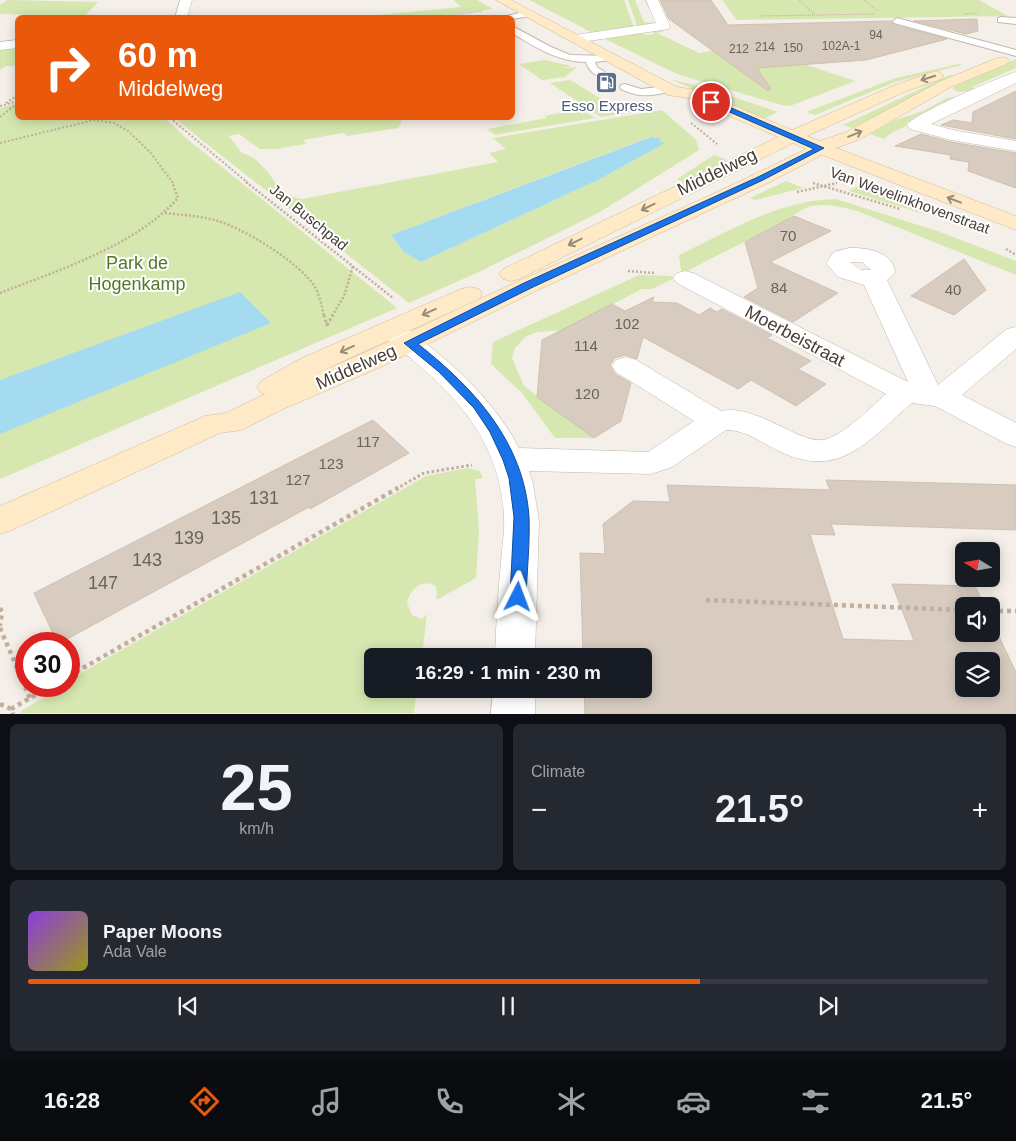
<!DOCTYPE html>
<meta charset="utf-8">
<style>
:root{--surface:#171b24;--page:#242831;--text:#f1f3f6;--muted:#9ea1a6;--line:#363941;--accent:#ea580c}
body{margin:0;font-family:Arial,sans-serif;background:var(--page);color:var(--text);height:100vh;display:flex;flex-direction:column;font-size:19px;white-space:nowrap}
*{box-sizing:border-box;margin:0}
p{font-size:16px;color:var(--muted)}
.icon{flex:none;width:28px;height:28px;fill:none;stroke:currentColor;stroke-width:2;stroke-linecap:round;stroke-linejoin:round}
.map{position:relative;height:714px;overflow:hidden}
.details{display:flex;flex-direction:column;gap:10px;padding:10px;background:#0d0f14;flex:1}
.details>*{flex:none}
.top-card{position:absolute;left:15px;top:15px;width:500px;height:105px;border-radius:8px;box-shadow:0 2px 12px #0003;background:#ea580c;color:#fff;overflow:hidden}
.needle{width:32px;rotate:281deg}
.controls{position:absolute;left:955px;top:542px;display:grid;gap:10px}
.controls a{display:grid;place-items:center;width:45px;height:45px;border-radius:8px;background:var(--surface);box-shadow:0 2px 12px #0003;font-size:25px}
.speed{position:absolute;left:15px;top:632px;display:flex;gap:10px;font-size:25px;font-weight:700;text-align:center}
.speed>*{display:grid;place-content:center;width:65px;height:65px;border-radius:50%;background:var(--surface);box-shadow:0 2px 12px #0003;line-height:1}
.speed .limit{border:8px solid #d22;background:#fff;color:#111}
.pin{position:absolute;display:grid;place-items:center;width:42px;height:42px;color:#fff;margin:-21px;border:2px solid #fff;border-radius:50%;box-shadow:0 1px 5px #0007}
.me{position:absolute;width:55px;margin:-28px;rotate:3deg;stroke-linejoin:round;filter:drop-shadow(0 0 4px #0008)}
.turn{display:flex;align-items:center;gap:18px;height:105px;padding:0 20px;font-size:22px}
.turn .icon{width:65px;height:65px;stroke-width:2.5}
.turn b{display:block;font-size:35px;line-height:42px}
.big{font-size:38px;font-weight:600;line-height:1.1}
.details .widget{flex:1;display:flex;flex-direction:column;justify-content:center;gap:8px;min-width:0;padding:0 18px;border-radius:8px;background:var(--page)}
.details .dial{align-items:center;gap:0}
.dial b{font-size:65px;line-height:1}
.song{display:flex;align-items:center;gap:15px}
.cover{width:60px;height:60px;border-radius:8px;background:linear-gradient(135deg,hsl(270 70% 55%),hsl(60 70% 35%))}
.played{height:5px;border-radius:2px;background:linear-gradient(90deg,var(--accent) 70%,var(--line) 70%)}
.keys{display:flex;justify-content:space-around;direction:ltr}
.heat{display:flex;justify-content:space-between;align-items:center;font-size:28px;direction:ltr}
.details .tiles{flex:1;display:grid;gap:10px;grid-template-columns:1fr 1fr}
.widget:last-child{grid-column:span 2}
.trip{position:absolute;left:364px;top:648px;width:288px;height:50px;border-radius:8px;background:var(--surface);box-shadow:0 2px 12px #0003;font-weight:600;line-height:50px;text-align:center}
.tab-bar{display:flex;height:80px;justify-content:space-around;align-items:center;background:#090b0e;color:var(--muted)}
.tab-bar .icon{width:35px;height:35px}
.tab-bar .current{color:var(--accent)}
.tab-bar b{font-size:22px;color:var(--text)}
.map>svg:first-child{display:block}
.green{fill:#d6e8b0;fill-rule:evenodd}
.water{fill:#a4dbf0}
.building{fill:#d8ccc0;stroke:#d0c0b0;fill-rule:evenodd}
.lines{fill:none;stroke-linecap:round;stroke-linejoin:round}
.lane-casing{stroke:#c2b8ad;stroke-width:2}
.street-casing{stroke:#c2b8ad;stroke-width:1}
.secondary-casing{stroke:#d4bc98;stroke-width:1}
.path-far4{stroke:#c1af9b;stroke-width:1;stroke-dasharray:1 1;stroke-linecap:butt}
.path-far3{stroke:#c1af9b;stroke-width:2;stroke-dasharray:2 2;stroke-linecap:butt}
.path-far2{stroke:#c1af9b;stroke-width:2.5;stroke-dasharray:2 2;stroke-linecap:butt}
.path-far1{stroke:#c1af9b;stroke-width:3;stroke-dasharray:2.5 2.5;stroke-linecap:butt}
.path{stroke:#c1af9b;stroke-width:4.5;stroke-dasharray:4 4;stroke-linecap:butt}
.lane{fill:#fff;fill-rule:evenodd}
.street{fill:#fff;fill-rule:evenodd}
.secondary{fill:#feeac7;fill-rule:evenodd}
.oneway{stroke:#998b77}
.route{fill:#1a73e8;stroke:#114b97}
.labels{text-anchor:middle;dominant-baseline:central;stroke-width:4;stroke-linejoin:round;paint-order:stroke}
.far-number-label{font-size:12px;fill:#6b6258}
.far-service-label{font-size:15px;fill:#4e5e75;stroke:#fff}
.far-street-label{font-size:15px;fill:#473e36;stroke:#fff}
.number-label{font-size:15px;fill:#6b6258}
.street-label{font-size:18px;fill:#473e36;stroke:#fff}
.park-label{font-size:18px;fill:#527929;stroke:#fff}
.near-number-label{font-size:18px;fill:#6b6258}
</style>
<div class="map">
<svg width="1016" height="714" viewBox="0 0 1016 714">
<rect width="100%" height="100%" fill="#f4efe8"/>
<g class="green">
<path d="M 7,0 L 98,2 L 85,16 L 0,14 L 0,5 Z"/>
<path d="M 453,0 L 477,0 L 493,9 L 426,18 L 357,17 L 462,7 Z"/>
<path d="M 529,0 L 624,0 L 634,28 L 595,34 Z"/>
<path d="M 628,0 L 635,0 L 644,22 L 654,23 L 638,28 Z"/>
<path d="M 722,0 L 979,0 L 1008,16 L 737,20 Z"/>
<path d="M 650,31 L 666,31 L 657,33 L 699,53 L 746,45 L 855,81 L 790,106 L 781,105 L 677,74 L 605,39 L 642,33 L 646,35 L 655,34 Z"/>
<path d="M 17,46 L 17,66 L 6,66 L 0,70 L 0,48 Z"/>
<path d="M 1016,59 L 1016,68 L 972,87 L 979,90 L 959,92 L 953,90 L 954,86 Z"/>
<path d="M 545,60 L 571,66 L 563,68 L 577,67 L 565,77 L 542,80 L 519,64 Z"/>
<path d="M 959,64 L 962,65 L 895,82 L 815,115 L 806,112 L 896,78 Z"/>
<path d="M 950,75 L 955,76 L 852,128 L 843,125 Z"/>
<path d="M 670,79 L 707,88 L 778,112 L 763,119 Z"/>
<path d="M 570,80 L 613,106 L 628,111 L 652,107 L 655,108 L 601,117 L 550,83 Z"/>
<path d="M 954,97 L 958,99 L 913,119 L 908,125 L 891,133 L 884,139 L 870,134 L 895,120 L 923,111 L 947,98 Z"/>
<path d="M 17,103 L 18,118 L 165,118 L 186,138 L 397,308 L 0,479 L 0,108 Z"/>
<path d="M 580,109 L 595,118 L 495,135 L 487,129 L 547,118 L 545,116 Z"/>
<path d="M 662,110 L 696,140 L 699,150 L 600,212 L 481,271 L 409,303 L 198,137 L 175,118 L 363,118 L 366,120 L 399,118 L 402,121 L 398,128 L 347,136 L 343,133 L 303,140 L 306,144 L 276,149 L 260,149 L 239,134 L 229,136 L 242,153 L 254,158 L 268,172 L 283,195 L 302,199 L 498,162 L 489,153 L 506,149 L 493,138 ZM 650,137 L 664,143 L 600,179 L 421,262 L 391,235 Z"/>
<path d="M 714,155 L 727,160 L 684,182 L 677,179 Z"/>
<path d="M 786,181 L 803,188 L 755,200 L 750,198 Z"/>
<path d="M 858,186 L 925,210 L 921,213 L 849,191 Z"/>
<path d="M 836,199 L 940,232 L 1016,261 L 1016,275 L 857,211 C 842,207 826,203 811,206 C 800,209 791,218 781,223 C 748,240 716,256 683,273 L 681,271 L 679,255 C 729,231 779,200 836,199 Z"/>
<path d="M 639,275 L 671,276 L 674,278 L 652,289 L 642,289 L 563,330 L 537,332 L 525,337 L 515,348 L 512,358 L 524,386 L 594,438 L 555,438 L 522,393 L 491,364 L 493,342 Z"/>
<path d="M 468,468 L 480,471 L 483,478 L 475,479 L 479,532 L 476,578 L 436,600 L 437,592 L 436,586 C 422,578 410,589 407,603 L 412,615 L 422,619 L 427,614 L 422,656 L 372,656 L 372,689 L 417,689 L 414,713 L 22,713 L 21,711 L 45,697 L 44,694 L 58,686 L 69,686 L 69,680 L 426,476 Z"/>
</g>
<g class="water">
<path d="M 651,137 L 661,139 L 659,141 L 665,143 L 600,179 L 421,262 L 404,252 L 391,235 Z"/>
<path d="M 240,292 L 271,323 L 0,434 L 0,380 Z"/>
</g>
<g class="building">
<path d="M 660,0 L 711,0 L 728,25 L 891,21 L 894,25 L 947,39 L 866,60 L 757,68 L 771,89 L 768,91 L 669,19 Z"/>
<path d="M 977,19 L 978,31 L 966,34 L 914,21 Z"/>
<path d="M 1016,91 L 1016,139 L 941,125 L 953,120 L 972,123 L 973,112 Z"/>
<path d="M 921,134 L 951,142 L 1016,153 L 1016,188 L 968,171 L 969,162 L 950,159 L 951,155 L 895,146 Z"/>
<path d="M 794,216 L 831,231 L 770,262 L 838,293 L 793,322 L 744,297 L 758,288 L 745,242 Z"/>
<path d="M 964,259 L 986,290 L 954,315 L 911,296 Z"/>
<path d="M 654,297 L 652,302 L 677,303 L 699,315 L 710,308 L 717,312 L 722,309 L 772,335 L 767,338 L 811,361 L 798,369 L 826,384 L 796,406 L 751,380 L 738,389 L 643,337 L 637,359 L 625,355 L 615,358 L 610,365 L 615,374 L 631,383 L 621,421 L 594,438 L 537,397 L 542,340 L 612,304 L 625,311 Z"/>
<path d="M 373,420 L 409,453 L 310,509 L 309,507 L 58,644 L 34,593 Z"/>
<path d="M 826,480 L 1016,485 L 1016,530 L 831,524 L 835,535 L 810,534 L 843,639 L 914,641 L 892,584 L 975,586 L 985,606 L 964,606 L 964,634 L 991,634 L 991,620 L 1016,672 L 1016,714 L 585,714 L 584,689 L 642,689 L 642,656 L 583,656 L 580,553 L 605,554 L 603,524 L 633,501 L 670,502 L 667,485 L 830,490 ZM 964,661 L 991,661 L 991,689 L 964,689 Z"/>
</g>
<g class="lines">
<defs>
<g id="lane">
<path d="M 527,11 L 530,12 L 530,16 L 512,19 L 499,18 Z"/>
<path d="M 1001,17 L 1016,18 L 1016,24 L 998,22 L 998,18 Z"/>
<path d="M 897,18 L 1016,50 L 1016,56 L 894,23 L 893,21 Z"/>
<path d="M 512,26 L 551,47 L 570,55 L 612,56 L 612,60 L 595,62 L 597,67 L 611,76 L 610,78 C 599,80 589,72 586,62 C 558,62 535,47 512,33 Z"/>
<path d="M 625,84 L 641,89 L 668,86 L 673,89 L 672,91 C 653,96 639,98 621,89 L 620,87 L 621,85 Z"/>
</g>
<g id="street">
<path d="M 180,0 L 192,0 L 187,18 L 175,18 Z"/>
<path d="M 646,0 L 658,0 L 670,26 L 669,29 L 575,43 L 568,39 L 575,35 L 656,23 Z"/>
<path d="M 18,40 L 18,48 L 0,50 L 0,42 Z"/>
<path d="M 1016,72 L 1016,83 L 931,124 L 953,130 L 1016,141 L 1016,151 L 951,140 L 910,129 L 907,125 C 916,113 999,77 1016,72 Z"/>
<path d="M 849,248 C 866,247 894,252 895,273 L 887,280 L 938,385 L 1007,329 L 1016,327 L 1016,349 L 962,395 L 1016,423 L 1016,447 L 1005,443 L 935,406 L 912,403 C 869,439 841,481 779,451 C 761,443 747,430 726,430 L 672,467 L 651,474 L 529,471 L 533,484 L 539,521 L 535,656 L 495,656 C 496,625 498,593 501,562 C 502,547 505,531 504,516 C 499,430 444,384 382,335 L 378,329 L 382,323 L 391,321 L 400,323 C 447,359 491,395 519,448 L 648,452 L 694,421 L 616,372 L 612,366 L 616,360 L 626,357 L 636,360 L 721,411 C 758,403 803,448 827,439 C 847,432 870,408 886,394 L 677,283 L 673,278 L 677,273 L 685,271 L 693,273 L 908,382 L 864,285 L 838,277 L 826,263 L 834,252 ZM 850,262 L 862,262 L 871,270 L 861,270 Z"/>
<path d="M 493,689 L 535,689 L 535,714 L 491,714 Z"/>
</g>
<path id="secondary" d="M 496,0 L 511,0 L 677,87 L 697,90 L 792,130 L 895,85 L 936,71 L 941,73 L 944,76 L 941,79 L 907,91 L 807,136 L 820,141 L 846,132 L 941,81 L 997,58 L 1007,58 L 1009,61 L 1007,64 L 951,87 L 858,140 L 836,148 L 1016,216 L 1016,230 L 822,155 L 768,183 L 536,291 L 381,367 L 281,410 L 242,430 L 220,433 L 12,530 L 0,534 L 0,506 L 205,416 L 226,413 L 265,394 L 261,393 L 257,387 L 261,381 L 302,358 L 461,289 L 470,287 L 479,289 L 482,294 L 479,299 L 315,374 C 385,345 452,311 521,280 C 616,237 713,196 806,149 L 793,143 L 519,279 L 511,281 L 503,279 L 499,274 L 503,269 L 778,137 L 688,98 L 668,95 Z"/>
</defs>
<use href="#lane" class="lane-casing"/>
<use href="#street" class="street-casing"/>
<use href="#secondary" class="secondary-casing"/>
<g class="path-far4">
<path d="M 799,0 L 815,15"/>
<path d="M 864,0 L 878,11"/>
<path d="M 965,14 L 979,13"/>
<path d="M 760,16 L 874,14"/>
<path d="M 433,18 L 482,11"/>
</g>
<g class="path-far3">
<path d="M 6,103 L 18,95"/>
<path d="M 0,106 L 18,101"/>
<path d="M 0,117 L 18,103"/>
<path d="M 170,118 L 248,183"/>
<path d="M 691,123 L 717,144"/>
<path d="M 0,143 L 94,120 L 114,123 L 128,131 L 150,152 L 173,183"/>
</g>
<g class="path-far2">
<path d="M 246,182 L 393,298"/>
<path d="M 813,183 L 900,209"/>
<path d="M 797,192 L 837,183"/>
<path d="M 165,213 C 183,215 201,216 218,221 C 245,229 300,263 315,287 C 320,296 322,307 324,316"/>
<path d="M 1006,249 L 1016,255"/>
<path d="M 628,271 L 654,273"/>
<path d="M 0,293 C 59,270 135,246 178,198 L 172,182"/>
<path d="M 332,316 L 344,296 L 353,266"/>
</g>
<g class="path-far1">
<path d="M 324,315 L 327,326"/>
<path d="M 327,325 L 333,315"/>
<path d="M 396,489 L 424,473 L 472,465"/>
</g>
<g class="path">
<path d="M 706,600 L 964,610"/>
<path d="M 0,608 L 2,612 L 0,626"/>
<path d="M 991,611 L 1016,611"/>
<path d="M 0,628 L 30,698"/>
<path d="M 69,676 L 398,488"/>
<path d="M 0,704 L 11,709 L 13,714"/>
<path d="M 11,709 L 51,686"/>
</g>
<use href="#lane" class="lane"/>
<use href="#street" class="street"/>
<use href="#secondary" class="secondary"/>
</g>
<defs><path id="oneway-shaft" d="M-6 0H5M1.5-3L5.5 0L1.5 3" fill="none" stroke-width="1.6" stroke-linecap="round" stroke-linejoin="round" transform="scale(1.25)"/></defs>
<g class="oneway">
<use href="#oneway-shaft" transform="translate(928 78) rotate(162)"/>
<use href="#oneway-shaft" transform="translate(855 134) rotate(-23)"/>
<use href="#oneway-shaft" transform="translate(954 200) rotate(-159)"/>
<use href="#oneway-shaft" transform="translate(648 207) rotate(154)"/>
<use href="#oneway-shaft" transform="translate(575 242) rotate(154)"/>
<use href="#oneway-shaft" transform="translate(429 312) rotate(156)"/>
<use href="#oneway-shaft" transform="translate(347 349) rotate(155)"/>
</g>
<path class="route" d="M 709,100 L 713,100 L 824,148 L 763,180 L 531,288 L 418,344 C 474,388 524,442 529,517 C 530,543 527,570 526,597 L 523,601 L 518,603 L 512,601 L 510,597 L 514,517 L 509,478 L 503,460 L 490,432 L 474,408 L 439,372 L 404,343 L 524,283 L 758,177 L 814,149 L 709,103 Z"/>
<defs>
<symbol id="fuel-square" viewBox="-11 -11 22 22"><rect x="-9" y="-9" width="18" height="18" rx="4" fill="#5c6f8a" stroke="#fff"/><path d="M-5.5-6h7V0h2V4h1.3V-2.5L3-4.5l.8-.8L6-3V5H2.5V1h-1V6h-7ZM-4.2-4.7v3.2H.2V-4.7Z" fill="#fff"/></symbol>
</defs>
<g fill-rule="evenodd">
<use href="#fuel-square" x="594" y="70" width="25" height="25"/>
</g>
<g class="labels">
<g class="far-number-label">
<text x="876" y="35">94</text>
<text x="841" y="46">102A-1</text>
<text x="765" y="47">214</text>
<text x="793" y="48">150</text>
<text x="739" y="49">212</text>
</g>
<g class="far-service-label">
<text x="607" y="105">Esso Express</text>
</g>
<g class="far-street-label">
<text transform="translate(910 200) rotate(20)">Van Wevelinkhovenstraat</text>
<text transform="translate(309 217) rotate(39)">Jan Buschpad</text>
</g>
<g class="number-label">
<text x="788" y="235">70</text>
<text x="779" y="287">84</text>
<text x="953" y="289">40</text>
<text x="627" y="323">102</text>
<text x="586" y="345">114</text>
<text x="587" y="393">120</text>
<text x="368" y="441">117</text>
<text x="331" y="463">123</text>
<text x="298" y="479">127</text>
</g>
<g class="street-label">
<text transform="translate(717 172) rotate(-26)">Middelweg</text>
<text transform="translate(795 336) rotate(28)">Moerbeistraat</text>
<text transform="translate(356 367) rotate(-24)">Middelweg</text>
</g>
<g class="park-label">
<text x="137" y="263">Park de<tspan x="137" dy="21">Hogenkamp</tspan></text>
</g>
<g class="near-number-label">
<text x="264" y="498">131</text>
<text x="226" y="518">135</text>
<text x="189" y="538">139</text>
<text x="147" y="560">143</text>
<text x="103" y="583">147</text>
</g>
</g>
</svg>
<div class="controls">
<a><svg class="needle" viewBox="-14 -14 28 28"><path d="M0-13l5 13h-10z" fill="#e53935"/><path d="M0 13l5-13h-10z" fill="#9ea1a6"/></svg></a>
<a><svg class="icon" aria-label="sound" viewBox="0 0 24 24"><path d="M4 9h4l5-4v14l-5-4H4zM17 9q2 3 0 6"/></svg></a>
<a><svg class="icon" aria-label="layers" viewBox="0 0 24 24"><path d="M12 4l9 5-9 5-9-5zM3 14l9 5 9-5"/></svg></a>
</div>
<div class="speed"><div class="limit">30</div></div>
<div class="pin" style="left:711px;top:102px;background:#d93025"><svg class="icon" aria-label="arrive" viewBox="0 0 24 24"><path d="M6 21V4h12l-3 4 3 4H6"/></svg></div>
<svg class="me" style="left:518px;top:597px" viewBox="-20 -20 40 40"><path d="M0-17L14 15 0 8-14 15z" fill="#1a73e8" stroke="#fff" stroke-width="4"/></svg>
<div class="trip">16:29 · 1 min · 230 m</div>
<div class="top-card">
<div class="turn"><svg class="icon" aria-label="right" viewBox="0 0 24 24"><path d="M7 20v-9h11M14 6l5 5-5 5"/></svg><div><b>60 m</b>Middelweg</div></div>
</div>
</div>
<section class="details">
<div class="tiles">
<div class="widget dial"><b>25</b><p>km/h</p></div>
<div class="widget"><p>Climate</p>
<div class="heat"><a>−</a><b class="big">21.5°</b><a>+</a></div>
</div>
<div class="widget">
<div class="song"><i class="cover"></i><div><b>Paper Moons</b><p>Ada Vale</p></div></div>
<div class="played"></div>
<div class="keys"><svg class="icon" aria-label="previous" viewBox="0 0 24 24"><path d="M18 5L8 12l10 7zM5 5v14"/></svg><svg class="icon" aria-label="pause" viewBox="0 0 24 24"><path d="M8 5v14M16 5v14"/></svg><svg class="icon" aria-label="next" viewBox="0 0 24 24"><path d="M6 5l10 7-10 7zM19 5v14"/></svg></div>
</div>
</div>
</section>
<nav class="tab-bar">
<b>16:28</b>
<svg class="icon current" aria-label="directions" viewBox="0 0 24 24"><path d="M12 3l9 9-9 9-9-9zM9 14v-3h6M13 9l2 2-2 2"/></svg>
<svg class="icon" aria-label="music" viewBox="0 0 24 24"><path d="M9 18V5l10-2v13"/><circle cx="6" cy="18" r="3"/><circle cx="16" cy="16" r="3"/></svg>
<svg class="icon" aria-label="phone" viewBox="0 0 24 24"><path d="M5 4h4l2 5-3 2q2 4 5 5l2-3 5 2v4C11 20 4 13 5 4z"/></svg>
<svg class="icon" aria-label="climate" viewBox="0 0 24 24"><path d="M12 3v18M4 7l16 10M4 17L20 7"/></svg>
<svg class="icon" aria-label="car" viewBox="0 0 24 24"><path d="M5 17H2v-5l4-1 3-4h7l3 4 3 1v5h-3M9 17h6M6 11h13"/><circle cx="7" cy="17" r="2"/><circle cx="17" cy="17" r="2"/></svg>
<svg class="icon" aria-label="filters" viewBox="0 0 24 24"><path d="M4 7h16M4 17h16"/><circle cx="9" cy="7" r="2"/><circle cx="15" cy="17" r="2"/></svg>
<b>21.5°</b>
</nav>
